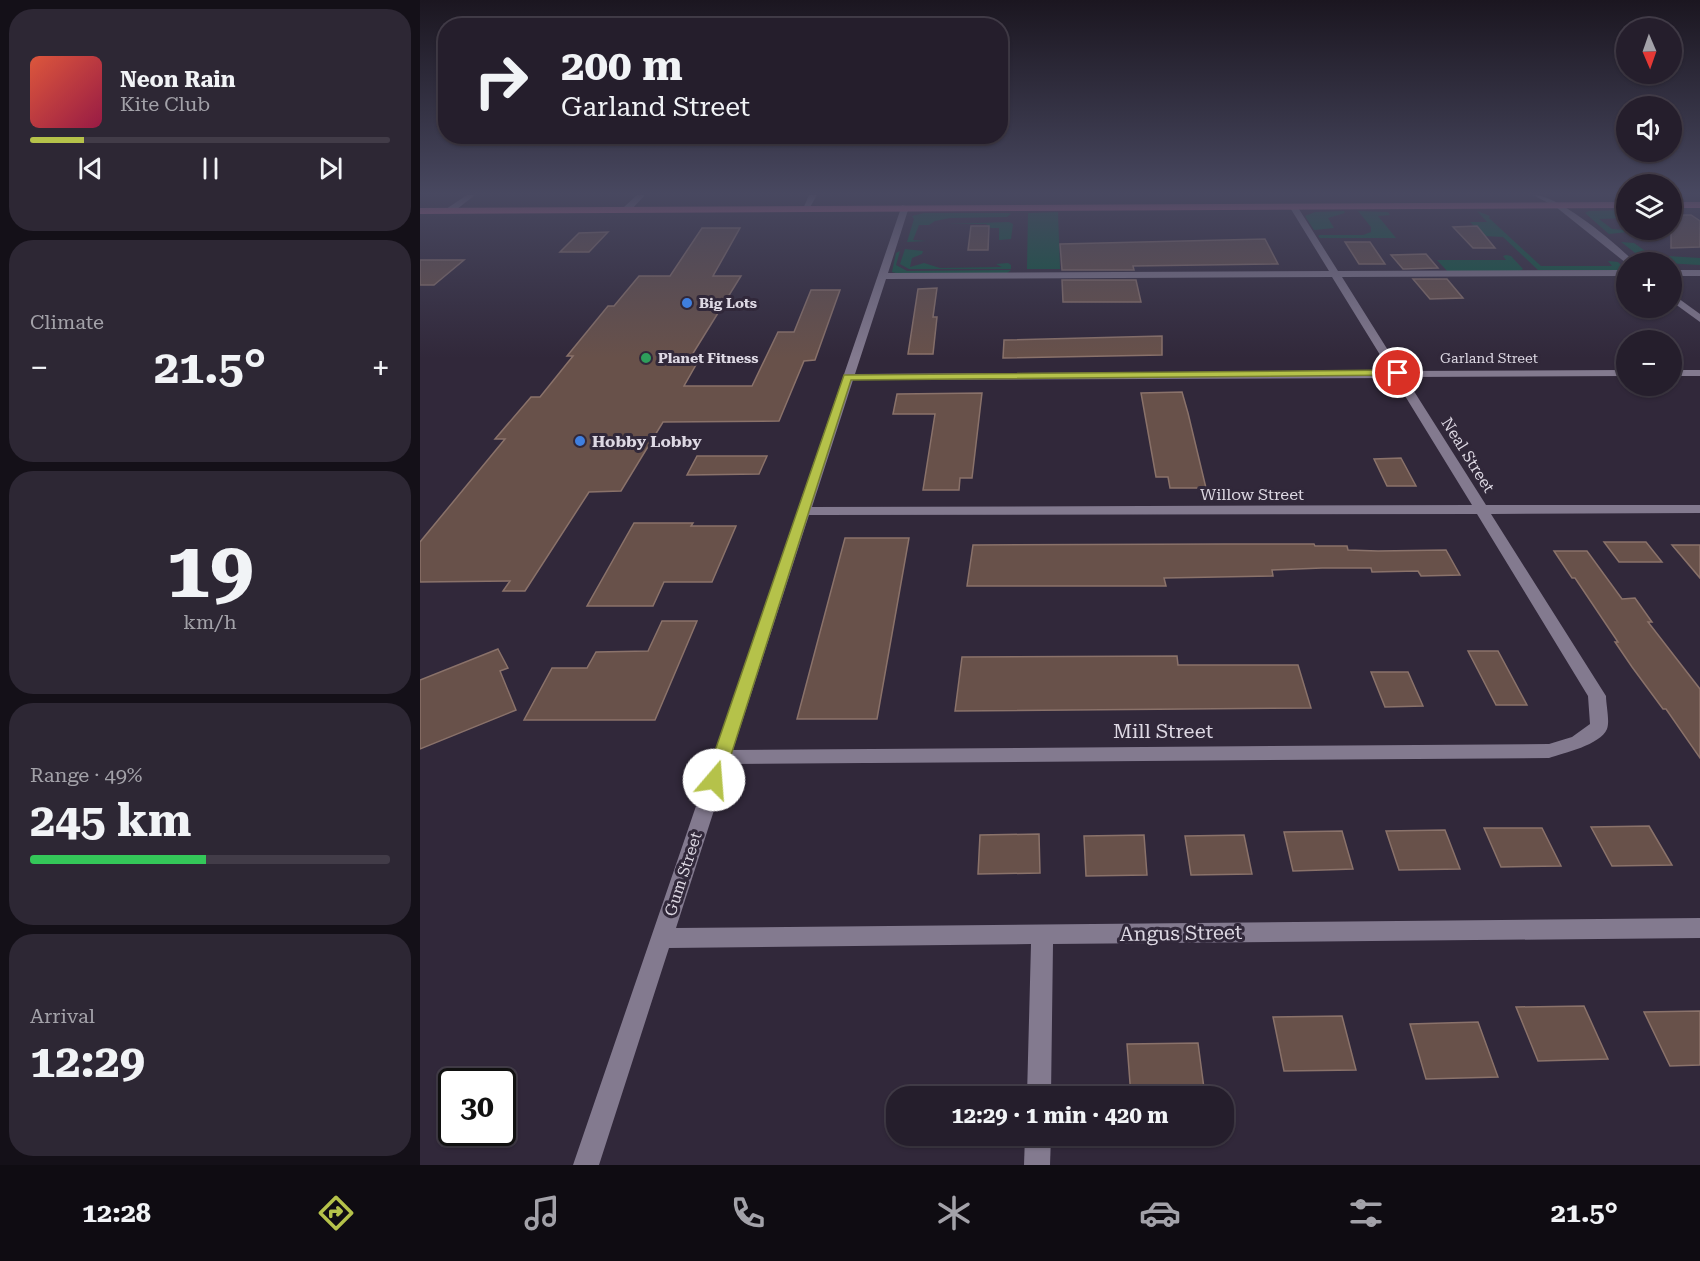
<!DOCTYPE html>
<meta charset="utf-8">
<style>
:root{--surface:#251e2c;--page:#2d2734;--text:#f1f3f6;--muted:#a3a2a9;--line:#423c48;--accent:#b5c24a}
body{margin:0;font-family:"Roboto Serif",serif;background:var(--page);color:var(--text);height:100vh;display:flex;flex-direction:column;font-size:22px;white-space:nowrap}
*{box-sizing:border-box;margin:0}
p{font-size:20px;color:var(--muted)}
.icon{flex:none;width:33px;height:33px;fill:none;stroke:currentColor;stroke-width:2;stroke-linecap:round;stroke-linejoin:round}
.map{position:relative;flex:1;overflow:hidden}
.sheet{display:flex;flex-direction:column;gap:9px;padding:9px;background:#141018;width:420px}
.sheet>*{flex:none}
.guide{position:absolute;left:18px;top:18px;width:570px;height:126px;border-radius:24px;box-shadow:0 2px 4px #0004,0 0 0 2px var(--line);background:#251e2c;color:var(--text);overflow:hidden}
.needle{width:39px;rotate:178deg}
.tools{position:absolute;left:1196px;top:18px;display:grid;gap:12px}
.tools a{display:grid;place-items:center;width:66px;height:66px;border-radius:50%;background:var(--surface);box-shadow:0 2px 4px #0004,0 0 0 2px var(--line);font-size:30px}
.speed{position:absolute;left:18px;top:1068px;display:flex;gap:12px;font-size:30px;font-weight:700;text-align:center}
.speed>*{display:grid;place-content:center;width:78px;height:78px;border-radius:50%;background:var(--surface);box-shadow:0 2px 4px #0004,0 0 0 2px var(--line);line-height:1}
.speed .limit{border:3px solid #111;border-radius:9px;background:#fff;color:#111}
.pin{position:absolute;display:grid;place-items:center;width:51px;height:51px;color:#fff;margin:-26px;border:3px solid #fff;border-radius:50%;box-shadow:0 2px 6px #0007}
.me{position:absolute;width:66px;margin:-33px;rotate:18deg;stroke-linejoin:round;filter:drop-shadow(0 0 4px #0008)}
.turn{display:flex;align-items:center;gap:21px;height:126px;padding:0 24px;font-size:27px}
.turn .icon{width:78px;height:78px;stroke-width:2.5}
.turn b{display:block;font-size:42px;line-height:51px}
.big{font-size:45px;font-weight:700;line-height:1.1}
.sheet .widget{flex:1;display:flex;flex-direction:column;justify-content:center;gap:9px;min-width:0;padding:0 21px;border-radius:24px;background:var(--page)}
.sheet .dial{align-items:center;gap:0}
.dial b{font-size:78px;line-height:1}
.song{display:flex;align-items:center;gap:18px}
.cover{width:72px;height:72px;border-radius:9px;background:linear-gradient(135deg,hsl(10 70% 55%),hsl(340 70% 35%))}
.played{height:6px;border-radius:3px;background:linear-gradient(90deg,var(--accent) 15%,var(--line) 15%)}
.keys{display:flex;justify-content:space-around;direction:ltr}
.heat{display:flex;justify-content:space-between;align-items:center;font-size:33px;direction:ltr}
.charge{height:9px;border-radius:4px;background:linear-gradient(90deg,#34c759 49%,var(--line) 0)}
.trip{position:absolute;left:466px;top:1086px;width:348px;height:60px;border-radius:24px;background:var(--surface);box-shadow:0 2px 4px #0004,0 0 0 2px var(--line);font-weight:700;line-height:60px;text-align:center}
.menu{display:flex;height:96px;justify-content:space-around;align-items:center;background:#0f0c12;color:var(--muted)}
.menu .icon{width:42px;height:42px}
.menu .current{color:var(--accent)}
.menu b{font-size:27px;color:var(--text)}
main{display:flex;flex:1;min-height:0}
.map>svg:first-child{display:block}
.green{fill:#08593d}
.building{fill:#68514a;stroke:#8a726a;stroke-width:1.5}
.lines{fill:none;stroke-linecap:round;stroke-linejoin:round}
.minor{fill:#837a8f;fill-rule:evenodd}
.trunk{fill:#dc6997;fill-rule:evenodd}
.route{fill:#b5c24a;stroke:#767e30;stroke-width:1.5}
.shop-dot{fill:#3f7fe0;stroke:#31283a;stroke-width:2}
.leisure-dot{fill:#2e9e5b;stroke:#31283a;stroke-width:2}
.labels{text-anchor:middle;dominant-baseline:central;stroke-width:6;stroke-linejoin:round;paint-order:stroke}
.far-poi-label{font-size:14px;font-weight:bold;fill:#ddd8e3;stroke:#31283a;text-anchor:start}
.far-street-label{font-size:14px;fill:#ddd8e3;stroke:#31283a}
.poi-label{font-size:16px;font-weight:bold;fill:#ddd8e3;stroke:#31283a;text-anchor:start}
.street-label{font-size:16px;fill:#ddd8e3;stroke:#31283a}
.near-street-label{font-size:20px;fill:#ddd8e3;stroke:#31283a}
</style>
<main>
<section class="sheet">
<div class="widget">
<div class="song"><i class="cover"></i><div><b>Neon Rain</b><p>Kite Club</p></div></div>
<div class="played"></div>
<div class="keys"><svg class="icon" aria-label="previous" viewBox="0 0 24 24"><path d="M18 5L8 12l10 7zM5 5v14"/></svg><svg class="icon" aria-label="pause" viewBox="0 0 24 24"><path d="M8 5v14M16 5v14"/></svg><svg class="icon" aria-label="next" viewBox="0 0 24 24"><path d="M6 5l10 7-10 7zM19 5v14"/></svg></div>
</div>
<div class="widget"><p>Climate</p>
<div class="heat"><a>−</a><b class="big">21.5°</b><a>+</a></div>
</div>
<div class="widget dial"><b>19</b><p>km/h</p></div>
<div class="widget"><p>Range · 49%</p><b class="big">245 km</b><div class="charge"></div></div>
<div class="widget"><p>Arrival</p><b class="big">12:29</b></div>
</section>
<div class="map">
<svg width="1280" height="1165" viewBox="0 0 1280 1165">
<rect width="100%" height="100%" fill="#31283a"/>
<g class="green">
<path d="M 1206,210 L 1206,218 L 1179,219 L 1192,229 L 1204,230 L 1208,232 L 1189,234 L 1165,213 L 1169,211 Z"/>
<path d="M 924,211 L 925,213 L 908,218 L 914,228 L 894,230 L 885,216 L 895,212 Z"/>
<path d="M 938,211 L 968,212 L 970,215 L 958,216 L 976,238 L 900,238 L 898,236 L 900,235 L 943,235 L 951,232 L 951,227 Z"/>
<path d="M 1057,211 L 1070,216 L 1069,218 L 1121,266 L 1192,266 L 1188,261 L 1198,262 L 1206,270 L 1118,270 L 1083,237 L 1065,236 L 1057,226 L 1054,226 L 1050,222 L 1067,222 Z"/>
<path d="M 638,212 L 640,269 L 607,269 L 608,213 Z"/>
<path d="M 504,213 L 589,213 L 591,214 L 587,217 L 530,218 L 515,221 L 509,225 L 499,225 L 493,240 L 506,241 L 487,242 L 494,219 L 492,216 Z"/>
<path d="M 589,222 L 593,224 L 591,239 L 579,240 L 579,228 L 571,228 L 566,224 L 526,224 Z"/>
<path d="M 1201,242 L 1214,243 L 1231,255 L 1280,258 L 1280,265 L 1227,262 Z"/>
<path d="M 485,249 L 503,251 L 502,254 L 492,258 L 490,267 L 504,263 L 520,268 L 582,267 L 576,264 L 588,263 L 591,265 L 591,269 L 489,269 L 480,264 Z"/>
<path d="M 480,251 L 476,265 L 487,271 L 591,270 L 587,273 L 476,273 L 472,272 L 476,253 Z"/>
<path d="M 1086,255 L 1091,256 L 1103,269 L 1100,271 L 1028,272 L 1017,260 L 1086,260 L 1083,256 Z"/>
</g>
<g class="building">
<path d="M 1251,215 L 1271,215 L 1280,221 L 1280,247 L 1251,248 Z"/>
<path d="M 551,226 L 569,226 L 568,250 L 548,250 Z"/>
<path d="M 1057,226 L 1075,248 L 1053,248 L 1033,227 Z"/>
<path d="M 282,228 L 320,228 L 293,276 L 321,276 L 267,363 L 277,363 L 264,386 L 332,386 L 358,332 L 374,332 L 391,290 L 420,290 L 395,360 L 384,361 L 359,421 L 243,422 L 201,491 L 169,492 L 105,591 L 83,591 L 90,581 L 0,582 L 0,542 L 85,439 L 75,439 L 111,397 L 120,397 L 153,356 L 147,356 L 188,306 L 194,306 L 219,276 L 250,276 Z"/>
<path d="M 188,232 L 169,252 L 140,252 L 159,233 Z"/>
<path d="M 845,239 L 858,264 L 713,266 L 714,270 L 642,270 L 640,244 Z"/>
<path d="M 925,242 L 950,242 L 965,264 L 939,264 Z"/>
<path d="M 1006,254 L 1018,268 L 983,269 L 971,255 Z"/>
<path d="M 0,260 L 44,260 L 14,285 L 0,285 Z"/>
<path d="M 993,279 L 1027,279 L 1043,298 L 1010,299 Z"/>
<path d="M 642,280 L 716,280 L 721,302 L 643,302 Z"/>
<path d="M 517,288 L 513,317 L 517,317 L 513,354 L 488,354 L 498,289 Z"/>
<path d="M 742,336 L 742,355 L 583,358 L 584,340 Z"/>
<path d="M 762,392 L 768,413 L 786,488 L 750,488 L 748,477 L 736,477 L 721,393 Z"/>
<path d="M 562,393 L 552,478 L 540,478 L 539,490 L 503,490 L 515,414 L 473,414 L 477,394 Z"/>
<path d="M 277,456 L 347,456 L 339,474 L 267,475 Z"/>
<path d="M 981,458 L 996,486 L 967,486 L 954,459 Z"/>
<path d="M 214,523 L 273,523 L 271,526 L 316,526 L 292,582 L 244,582 L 233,606 L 167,606 Z"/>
<path d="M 425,538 L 489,538 L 457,719 L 377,719 Z"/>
<path d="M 1184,542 L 1226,542 L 1242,562 L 1199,562 Z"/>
<path d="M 804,544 L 894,544 L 895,546 L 927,546 L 928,550 L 958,551 L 1026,550 L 1040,575 L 1001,576 L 998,571 L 952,572 L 951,568 L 902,568 L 852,570 L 853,576 L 744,578 L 746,586 L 547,586 L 553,545 Z"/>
<path d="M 1252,545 L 1280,545 L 1280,578 Z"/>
<path d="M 1134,551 L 1167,551 L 1202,599 L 1215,598 L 1232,622 L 1228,622 L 1280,689 L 1280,758 L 1246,709 L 1243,709 L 1212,667 L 1195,642 L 1198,642 L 1155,578 L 1152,578 Z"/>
<path d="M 242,621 L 277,621 L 235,720 L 104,720 L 132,668 L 167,668 L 176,652 L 228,651 Z"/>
<path d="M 78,649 L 88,668 L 80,671 L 96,710 L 0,749 L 0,680 Z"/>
<path d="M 1048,651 L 1078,651 L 1107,705 L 1076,705 Z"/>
<path d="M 757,656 L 758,665 L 878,665 L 891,708 L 535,711 L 542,657 Z"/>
<path d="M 951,672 L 988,672 L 1003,706 L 965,707 Z"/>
<path d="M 1229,826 L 1252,865 L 1192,866 L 1171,827 Z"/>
<path d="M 1064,828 L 1122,828 L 1141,866 L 1081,867 Z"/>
<path d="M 1025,830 L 1040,869 L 979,870 L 966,831 Z"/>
<path d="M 922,831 L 933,869 L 873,871 L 864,832 Z"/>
<path d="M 619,834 L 620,873 L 558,874 L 560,835 Z"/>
<path d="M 724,835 L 727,875 L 666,876 L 664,836 Z"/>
<path d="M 824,835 L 832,874 L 771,875 L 765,836 Z"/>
<path d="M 1164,1006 L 1188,1059 L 1118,1061 L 1096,1007 Z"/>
<path d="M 1280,1011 L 1280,1065 L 1250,1066 L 1224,1012 Z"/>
<path d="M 922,1016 L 936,1070 L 864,1071 L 853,1017 Z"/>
<path d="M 1058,1022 L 1078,1077 L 1006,1079 L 990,1024 Z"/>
<path d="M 778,1043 L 785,1096 L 711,1096 L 707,1044 Z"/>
</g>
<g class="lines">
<g class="minor">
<path d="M 47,195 L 55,195 L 32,213 L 26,213 L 26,209 Z"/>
<path d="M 217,195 L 225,195 L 210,211 L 204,211 L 204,207 Z"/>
<path d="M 389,195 L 397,195 L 389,209 L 383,209 Z"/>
<path d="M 1113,195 C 1135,193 1198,244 1214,262 L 1206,263 L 1136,207 Z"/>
<path d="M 873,204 L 877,206 L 918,271 L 1206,270 L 1206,276 L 922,277 L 981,371 L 1206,370 L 1206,376 L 985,377 L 1066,505 L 1280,505 L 1280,513 L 1071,514 L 1186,696 C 1186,705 1190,721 1187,729 C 1180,745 1144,753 1129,758 L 309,764 L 256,928 L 1280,918 L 1280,938 L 633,944 L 631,1096 L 607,1096 L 611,944 L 249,948 L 179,1165 L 153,1165 L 482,205 L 489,207 L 468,273 L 909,271 L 869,206 ZM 912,277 L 970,371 L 435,374 L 466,279 ZM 974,378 L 1052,505 L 392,507 L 433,380 ZM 1057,514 L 1168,696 L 1170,724 L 1152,737 L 1129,744 L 313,750 L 389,515 Z"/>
<rect x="1251" y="270" width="29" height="6"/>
<path d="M 1251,293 L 1280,314 L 1280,322 L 1251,301 Z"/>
<rect x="1251" y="370" width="29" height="6"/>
<path d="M 605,1136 L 631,1136 L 630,1165 L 604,1165 Z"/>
</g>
<g class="trunk">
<path d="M 1206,202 L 1206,208 L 0,214 L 0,208 Z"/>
<rect x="1251" y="202" width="29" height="6"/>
</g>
</g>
<linearGradient id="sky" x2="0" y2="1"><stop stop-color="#1b1620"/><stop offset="0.54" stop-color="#484860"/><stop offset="1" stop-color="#484860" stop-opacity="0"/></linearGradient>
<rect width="1280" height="358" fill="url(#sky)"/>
<path class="route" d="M 978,370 L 981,371 L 981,375 L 431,380 L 303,780 L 300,785 L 294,787 L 288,785 L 285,780 L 424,375 Z"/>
<g class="shop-dot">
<circle cx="267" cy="303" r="6"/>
<circle cx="160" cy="441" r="6"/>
</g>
<circle class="leisure-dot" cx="226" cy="358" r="6"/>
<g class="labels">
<g class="far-poi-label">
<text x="279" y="303">Big Lots</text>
<text x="238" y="358">Planet Fitness</text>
</g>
<g class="far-street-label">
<text x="1069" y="358">Garland Street</text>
</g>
<g class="poi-label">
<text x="172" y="441">Hobby Lobby</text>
</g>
<g class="street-label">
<text transform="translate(1048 455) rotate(58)">Neal Street</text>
<text x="832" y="494">Willow Street</text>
<text transform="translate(263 874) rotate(-72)">Gum Street</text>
</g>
<g class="near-street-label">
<text x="743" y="731">Mill Street</text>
<text transform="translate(761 933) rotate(-1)">Angus Street</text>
</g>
</g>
</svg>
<div class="tools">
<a><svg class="needle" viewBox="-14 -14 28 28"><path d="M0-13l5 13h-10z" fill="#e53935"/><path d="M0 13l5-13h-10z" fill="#a3a2a9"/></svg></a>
<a><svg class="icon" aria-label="sound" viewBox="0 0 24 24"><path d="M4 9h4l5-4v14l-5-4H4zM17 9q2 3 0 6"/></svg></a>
<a><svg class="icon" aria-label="layers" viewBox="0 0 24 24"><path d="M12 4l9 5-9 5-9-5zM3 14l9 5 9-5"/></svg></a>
<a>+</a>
<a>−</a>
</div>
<div class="speed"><div class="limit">30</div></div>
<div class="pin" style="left:978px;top:373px;background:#d93025"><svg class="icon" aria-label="arrive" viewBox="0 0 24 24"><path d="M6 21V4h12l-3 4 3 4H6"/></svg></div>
<svg class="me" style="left:294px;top:780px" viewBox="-20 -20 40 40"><circle r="19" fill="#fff"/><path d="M0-13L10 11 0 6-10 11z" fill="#b5c24a"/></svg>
<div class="trip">12:29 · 1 min · 420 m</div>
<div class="guide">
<div class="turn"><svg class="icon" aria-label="right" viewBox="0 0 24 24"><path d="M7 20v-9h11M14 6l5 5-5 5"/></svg><div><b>200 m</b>Garland Street</div></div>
</div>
</div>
</main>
<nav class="menu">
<b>12:28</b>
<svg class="icon current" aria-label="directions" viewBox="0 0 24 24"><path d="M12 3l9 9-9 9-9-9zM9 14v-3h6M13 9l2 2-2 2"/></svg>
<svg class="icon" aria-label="music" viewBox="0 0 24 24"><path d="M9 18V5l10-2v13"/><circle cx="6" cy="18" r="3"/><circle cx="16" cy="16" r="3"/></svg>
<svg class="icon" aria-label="phone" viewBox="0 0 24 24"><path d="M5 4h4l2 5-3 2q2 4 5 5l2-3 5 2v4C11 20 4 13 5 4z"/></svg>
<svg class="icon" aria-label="climate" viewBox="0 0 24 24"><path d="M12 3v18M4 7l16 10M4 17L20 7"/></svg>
<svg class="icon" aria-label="car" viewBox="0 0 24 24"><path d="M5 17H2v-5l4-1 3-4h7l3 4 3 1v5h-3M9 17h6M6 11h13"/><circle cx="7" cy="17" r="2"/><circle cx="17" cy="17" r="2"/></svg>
<svg class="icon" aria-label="filters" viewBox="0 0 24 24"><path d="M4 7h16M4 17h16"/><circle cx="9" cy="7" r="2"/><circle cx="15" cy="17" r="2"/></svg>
<b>21.5°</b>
</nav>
